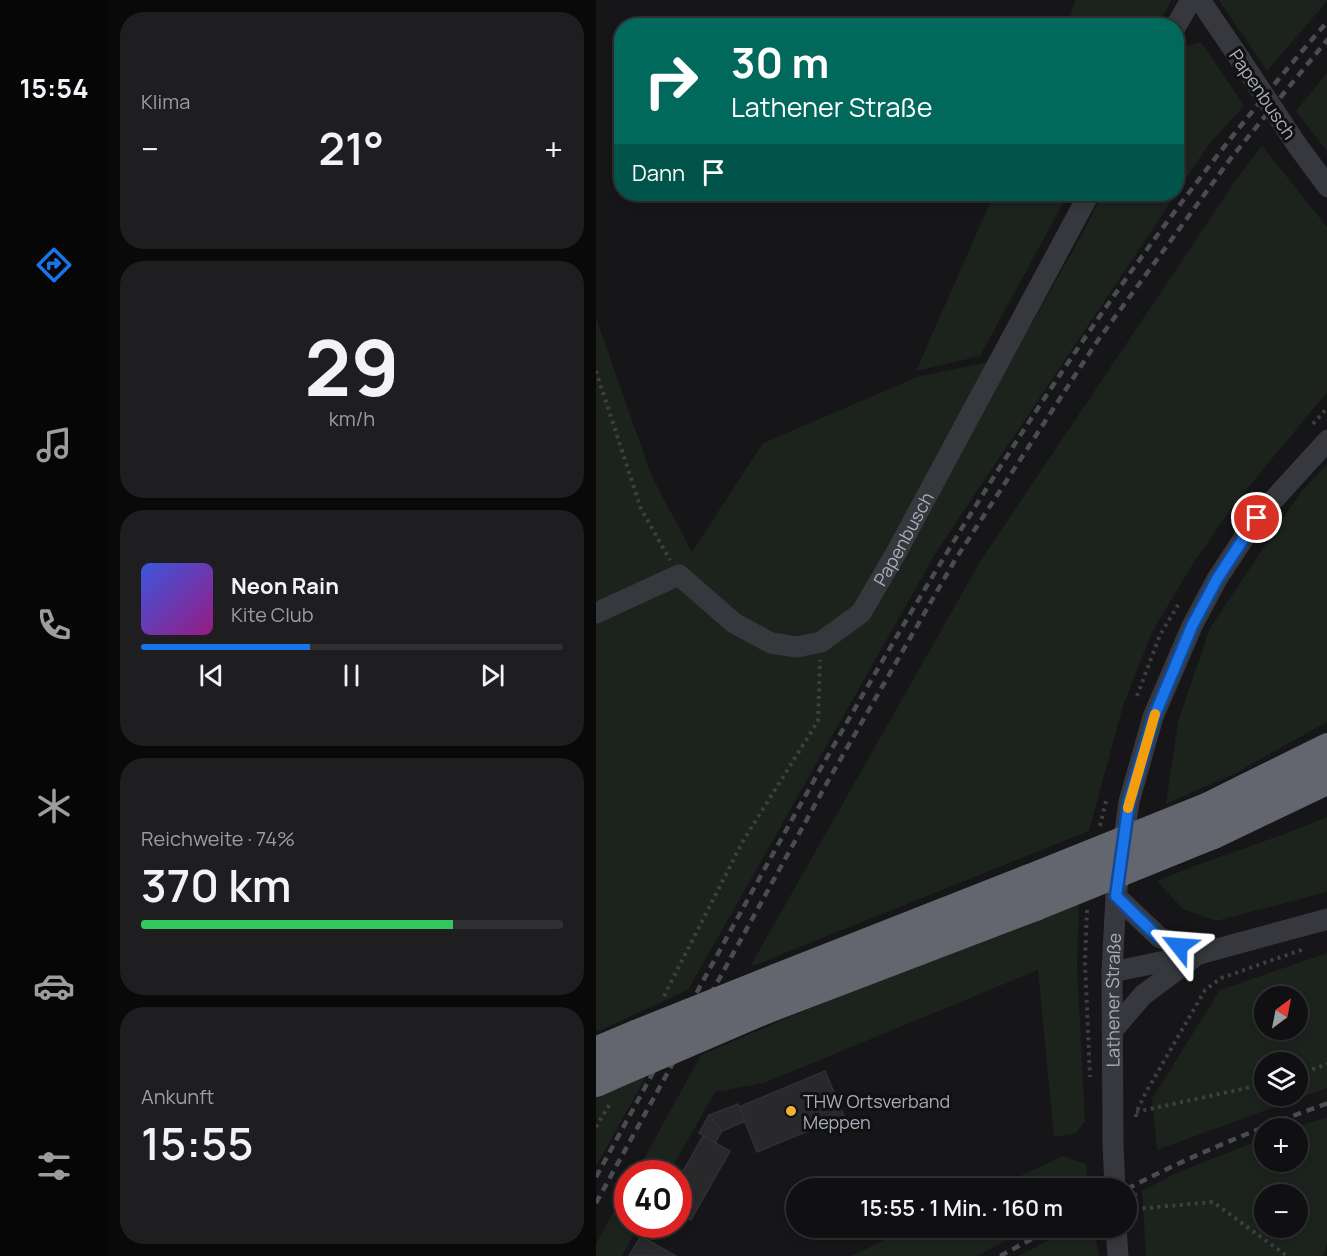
<!DOCTYPE html>
<html lang="de">
<meta charset="utf-8">
<style>
:root{--surface:#101012;--page:#1e1e20;--text:#f1f3f6;--muted:#9c9d9f;--line:#303032;--accent:#1a73e8}
body{margin:0;font-family:Manrope,sans-serif;background:var(--page);color:var(--text);height:100vh;display:flex;flex-direction:column;font-size:22px;white-space:nowrap}
*{box-sizing:border-box;margin:0}
p{font-size:20px;color:var(--muted)}
.icon{flex:none;width:33px;height:33px;fill:none;stroke:currentColor;stroke-width:2;stroke-linecap:round;stroke-linejoin:round}
.map{position:relative;flex:1;overflow:hidden}
.panel{display:flex;flex-direction:column;gap:12px;padding:12px;background:#09090a;width:488px}
.panel>*{flex:none}
.guide{position:absolute;left:18px;top:18px;width:570px;height:183px;border-radius:24px;box-shadow:0 3px 9px #0003,0 0 0 2px var(--line);background:#00695c;color:#fff;overflow:hidden}
.needle{width:39px;rotate:32deg}
.tools{position:absolute;left:658px;top:986px;display:grid;gap:12px}
.tools a{display:grid;place-items:center;width:54px;height:54px;border-radius:50%;background:var(--surface);box-shadow:0 3px 9px #0003,0 0 0 2px var(--line);font-size:30px}
.speed{position:absolute;left:18px;top:1160px;display:flex;gap:12px;font-size:30px;font-weight:700;text-align:center}
.speed>*{display:grid;place-content:center;width:78px;height:78px;border-radius:50%;background:var(--surface);box-shadow:0 3px 9px #0003,0 0 0 2px var(--line);line-height:1}
.speed .limit{border:9px solid #d22;background:#fff;color:#111}
.pin{position:absolute;display:grid;place-items:center;width:51px;height:51px;color:#fff;margin:-26px;border:3px solid #fff;border-radius:50%;box-shadow:0 2px 6px #0007}
.me{position:absolute;width:66px;margin:-33px;rotate:298deg;stroke-linejoin:round;filter:drop-shadow(0 0 4px #0008)}
.turn{display:flex;align-items:center;gap:21px;height:126px;padding:0 18px;font-size:27px}
.turn .icon{width:78px;height:78px;stroke-width:2.5}
.turn b{display:block;font-size:42px;line-height:51px}
.then{display:flex;align-items:center;height:57px;padding:0 18px;background:#0003;gap:12px;font-size:22px}
.big{font-size:45px;font-weight:600;line-height:1.1}
.panel .widget{flex:1;display:flex;flex-direction:column;justify-content:center;gap:9px;min-width:0;padding:0 21px;border-radius:24px;background:var(--page)}
.panel .dial{align-items:center;gap:0}
.dial b{font-size:78px;line-height:1}
.song{display:flex;align-items:center;gap:18px}
.cover{width:72px;height:72px;border-radius:9px;background:linear-gradient(135deg,hsl(230 70% 55%),hsl(310 70% 35%))}
.played{height:6px;border-radius:3px;background:linear-gradient(90deg,var(--accent) 40%,var(--line) 40%)}
.keys{display:flex;justify-content:space-around;direction:ltr}
.heat{display:flex;justify-content:space-between;align-items:center;font-size:33px;direction:ltr}
.charge{height:9px;border-radius:4px;background:linear-gradient(90deg,#34c759 74%,var(--line) 0)}
.trip{position:absolute;left:190px;top:1178px;width:351px;height:60px;border-radius:30px;background:var(--surface);box-shadow:0 3px 9px #0003,0 0 0 2px var(--line);font-weight:600;line-height:60px;text-align:center}
main{display:flex;flex:1;min-height:0}
.menu{display:flex;flex-direction:column;width:108px;justify-content:space-around;align-items:center;background:#060607;color:var(--muted)}
.menu .icon{width:42px;height:42px}
.menu .selected{color:var(--accent)}
.menu b{font-size:27px;color:var(--text)}
.map>svg:first-child{display:block}
.green{fill:#1c231d;fill-rule:evenodd}
.building{fill:#29292c;stroke:#303034;stroke-width:1.5}
.lines{fill:none;stroke-linecap:round;stroke-linejoin:round}
.path{stroke:#3d3f44;stroke-width:4;stroke-dasharray:3 4.5;stroke-linecap:butt}
.minor{stroke:#37383d;stroke-width:21}
.highway{stroke:#63666e;stroke-width:32}
.rail{stroke:#4a4c52;stroke-width:4.5;stroke-dasharray:8 6;stroke-linecap:butt}
.minor-bridge{stroke:#37383d;stroke-width:21}
.highway-bridge{stroke:#63666e;stroke-width:32}
.route-casing{stroke:#114b97;stroke-width:15}
.route{stroke:#1a73e8;stroke-width:10}
.slow{stroke:#f59e0b;stroke-width:10}
.poi-dot{fill:#f2b134;stroke:#111113;stroke-width:2}
.labels{text-anchor:middle;dominant-baseline:central;stroke-width:6;stroke-linejoin:round;paint-order:stroke}
.street-label{font-size:18px;fill:#a8adb8;stroke:#111113}
.poi-label{font-size:18px;fill:#a8adb8;stroke:#111113;text-anchor:start}
</style>
<main>
<nav class="menu">
<b>15:54</b>
<svg class="icon selected" aria-label="directions" viewBox="0 0 24 24"><path d="M12 3l9 9-9 9-9-9zM9 14v-3h6M13 9l2 2-2 2"/></svg>
<svg class="icon" aria-label="music" viewBox="0 0 24 24"><path d="M9 18V5l10-2v13"/><circle cx="6" cy="18" r="3"/><circle cx="16" cy="16" r="3"/></svg>
<svg class="icon" aria-label="phone" viewBox="0 0 24 24"><path d="M5 4h4l2 5-3 2q2 4 5 5l2-3 5 2v4C11 20 4 13 5 4z"/></svg>
<svg class="icon" aria-label="climate" viewBox="0 0 24 24"><path d="M12 3v18M4 7l16 10M4 17L20 7"/></svg>
<svg class="icon" aria-label="car" viewBox="0 0 24 24"><path d="M5 17H2v-5l4-1 3-4h7l3 4 3 1v5h-3M9 17h6M6 11h13"/><circle cx="7" cy="17" r="2"/><circle cx="17" cy="17" r="2"/></svg>
<svg class="icon" aria-label="filters" viewBox="0 0 24 24"><path d="M4 7h16M4 17h16"/><circle cx="9" cy="7" r="2"/><circle cx="15" cy="17" r="2"/></svg>
</nav>
<section class="panel">
<div class="widget"><p>Klima</p>
<div class="heat"><a>−</a><b class="big">21°</b><a>+</a></div>
</div>
<div class="widget dial"><b>29</b><p>km/h</p></div>
<div class="widget">
<div class="song"><i class="cover"></i><div><b>Neon Rain</b><p>Kite Club</p></div></div>
<div class="played"></div>
<div class="keys"><svg class="icon" aria-label="previous" viewBox="0 0 24 24"><path d="M18 5L8 12l10 7zM5 5v14"/></svg><svg class="icon" aria-label="pause" viewBox="0 0 24 24"><path d="M8 5v14M16 5v14"/></svg><svg class="icon" aria-label="next" viewBox="0 0 24 24"><path d="M6 5l10 7-10 7zM19 5v14"/></svg></div>
</div>
<div class="widget"><p>Reichweite · 74%</p><b class="big">370 km</b><div class="charge"></div></div>
<div class="widget"><p>Ankunft</p><b class="big">15:55</b></div>
</section>
<div class="map">
<svg width="732" height="1256" viewBox="0 0 732 1256">
<rect width="100%" height="100%" fill="#161618"/>
<g class="green">
<path d="M 479,0 L 574,0 L 575,1 L 562,25 L 472,25 Z"/>
<path d="M 623,0 L 732,0 L 671,71 Z"/>
<path d="M 605,42 L 648,106 L 613,144 L 581,192 L 581,48 Z"/>
<path d="M 731,73 L 731,151 L 700,111 Z"/>
<path d="M 666,146 L 731,227 L 731,392 L 640,502 L 598,562 L 556,632 L 527,706 L 493,831 L 154,967 L 384,562 L 642,177 Z"/>
<path d="M 398,194 L 472,194 L 384,356 L 320,371 Z"/>
<path d="M 506,194 L 580,194 L 339,554 L 92,990 L 0,1032 L 0,318 L 56,477 L 96,552 L 167,443 L 321,377 L 417,357 L 489,229 Z"/>
<path d="M 731,464 L 731,722 L 638,774 L 570,804 L 582,722 L 614,628 L 704,493 Z"/>
<path d="M 731,817 L 731,892 L 620,921 L 587,909 L 561,881 C 617,857 675,841 731,817 Z"/>
<path d="M 483,904 L 481,966 L 489,1121 L 480,1133 L 458,1137 L 442,970 L 168,1083 L 119,1092 L 73,1173 L 40,1173 L 105,1055 L 254,991 Z"/>
<path d="M 731,953 L 731,1088 L 561,1150 L 556,1099 L 624,990 ZM 669,996 L 702,996 L 702,1029 L 669,1029 ZM 669,1062 L 702,1062 L 702,1095 L 669,1095 Z"/>
<path d="M 52,1073 L 0,1166 L 0,1097 Z"/>
<path d="M 731,1117 L 732,1238 L 728,1256 L 550,1256 L 546,1191 L 580,1173 L 669,1138 L 669,1161 L 702,1161 L 702,1128 L 698,1128 ZM 669,1194 L 702,1194 L 702,1227 L 669,1227 Z"/>
<path d="M 467,1156 L 490,1164 L 493,1188 L 399,1188 Z"/>
<path d="M 31,1187 L 32,1224 L 44,1224 L 26,1256 L 0,1256 L 0,1244 Z"/>
<path d="M 315,1227 L 436,1227 L 381,1256 L 255,1256 Z"/>
<path d="M 477,1227 L 498,1227 L 503,1256 L 423,1256 Z"/>
</g>
<g class="building">
<path d="M 229,1071 L 248,1116 L 161,1152 L 143,1107 Z"/>
<path d="M 142,1104 L 149,1121 L 126,1131 L 113,1115 Z"/>
<path d="M 113,1115 L 126,1131 L 119,1143 L 103,1133 Z"/>
<path d="M 107,1136 L 134,1151 L 95,1220 L 82,1213 L 82,1180 Z"/>
<path d="M 45,1236 L 80,1256 L 33,1256 Z"/>
</g>
<g class="lines">
<g class="path">
<path d="M 0,371 L 45,509 L 74,560"/>
<path d="M 717,424 L 732,407"/>
<path d="M 541,696 L 564,635 L 582,605"/>
<path d="M 504,826 L 510,801"/>
<path d="M 491,910 L 489,962 L 494,1077"/>
<path d="M 68,996 L 147,841 L 222,721 L 224,660"/>
<path d="M 702,1074 L 732,1064"/>
<path d="M 540,1112 L 669,1084"/>
<path d="M 540,1117 L 540,1113 L 549,1094 L 609,990 L 625,978 L 708,949"/>
<path d="M 0,1127 L 15,1102"/>
<path d="M 539,1193 L 540,1219"/>
<path d="M 539,1209 L 617,1202 L 691,1256"/>
</g>
<g class="minor">
<path d="M 604,0 L 644,59"/>
<path d="M 580,26 L 595,0"/>
<path d="M 701,145 L 732,187"/>
<path id="s1" d="M 0,613 L 83,575 L 138,623 L 175,643 L 201,647 L 225,642 L 265,613 L 300,553 L 493,194"/>
<path d="M 520,896 L 563,937 L 603,954"/>
<path d="M 516,972 L 603,954 L 732,919"/>
<path d="M 516,1031 L 547,995 L 597,958"/>
<path id="s2" d="M 519,1188 L 517,1145 L 516,972 L 520,896 L 533,802 L 557,717 L 596,626 L 621,579 L 661,518 L 732,440"/>
<path d="M 520,1227 L 522,1256"/>
</g>
<g class="highway">
<path d="M 613,808 L 732,749"/>
<path d="M 617,833 L 732,778"/>
<path d="M 180,980 L 434,880"/>
<path d="M 169,1008 L 439,905"/>
<path d="M 0,1053 L 40,1036"/>
<path d="M 0,1081 L 22,1071"/>
</g>
<g class="rail">
<path d="M 0,1177 C 219,778 430,367 732,21"/>
<path d="M 531,1189 C 596,1155 663,1128 732,1103"/>
<path d="M 0,1203 L 232,781 L 359,560 L 500,343 L 635,158 L 732,39"/>
<path d="M 404,1256 L 458,1227"/>
</g>
<path class="minor-bridge" d="M 644,59 L 701,145"/>
<g class="highway-bridge">
<path d="M 434,880 L 613,808"/>
<path d="M 439,905 L 617,833"/>
<path d="M 40,1036 L 180,980"/>
<path d="M 22,1071 L 169,1008"/>
</g>
</g>
<g class="lines">
<defs>
<path id="route" d="M 583,946 L 562,937 L 520,896 L 533,802 L 558,717 L 596,626 L 621,579 L 661,518"/>
</defs>
<use href="#route" class="route-casing"/>
<use href="#route" class="route"/>
<path class="slow" d="M 532,808 L 559,714"/>
</g>
<circle class="poi-dot" cx="195" cy="1111" r="6"/>
<g class="labels">
<g class="street-label">
<text transform="translate(667 94) rotate(56)">Papenbusch</text>
<text stroke="none"><textPath href="#s1" startOffset="392">Papenbusch</textPath></text>
<text stroke="none"><textPath href="#s2" startOffset="188">Lathener Straße</textPath></text>
</g>
<g class="poi-label">
<text x="207" y="1101">THW Ortsverband<tspan x="207" dy="21">Meppen</tspan></text>
</g>
</g>
</svg>
<div class="tools">
<a><svg class="needle" viewBox="-14 -14 28 28"><path d="M0-13l5 13h-10z" fill="#e53935"/><path d="M0 13l5-13h-10z" fill="#9c9d9f"/></svg></a>
<a><svg class="icon" aria-label="layers" viewBox="0 0 24 24"><path d="M12 4l9 5-9 5-9-5zM3 14l9 5 9-5"/></svg></a>
<a>+</a>
<a>−</a>
</div>
<div class="speed"><div class="limit">40</div></div>
<div class="pin" style="left:661px;top:518px;background:#d93025"><svg class="icon" aria-label="arrive" viewBox="0 0 24 24"><path d="M6 21V4h12l-3 4 3 4H6"/></svg></div>
<svg class="me" style="left:583px;top:946px" viewBox="-20 -20 40 40"><path d="M0-17L14 15 0 8-14 15z" fill="#1a73e8" stroke="#fff" stroke-width="4"/></svg>
<div class="trip">15:55 · 1 Min. · 160 m</div>
<div class="guide">
<div class="turn"><svg class="icon" aria-label="right" viewBox="0 0 24 24"><path d="M7 20v-9h11M14 6l5 5-5 5"/></svg><div><b>30 m</b>Lathener Straße</div></div>
<div class="then">Dann<svg class="icon" aria-label="arrive" viewBox="0 0 24 24"><path d="M6 21V4h12l-3 4 3 4H6"/></svg></div>
</div>
</div>
</main>
